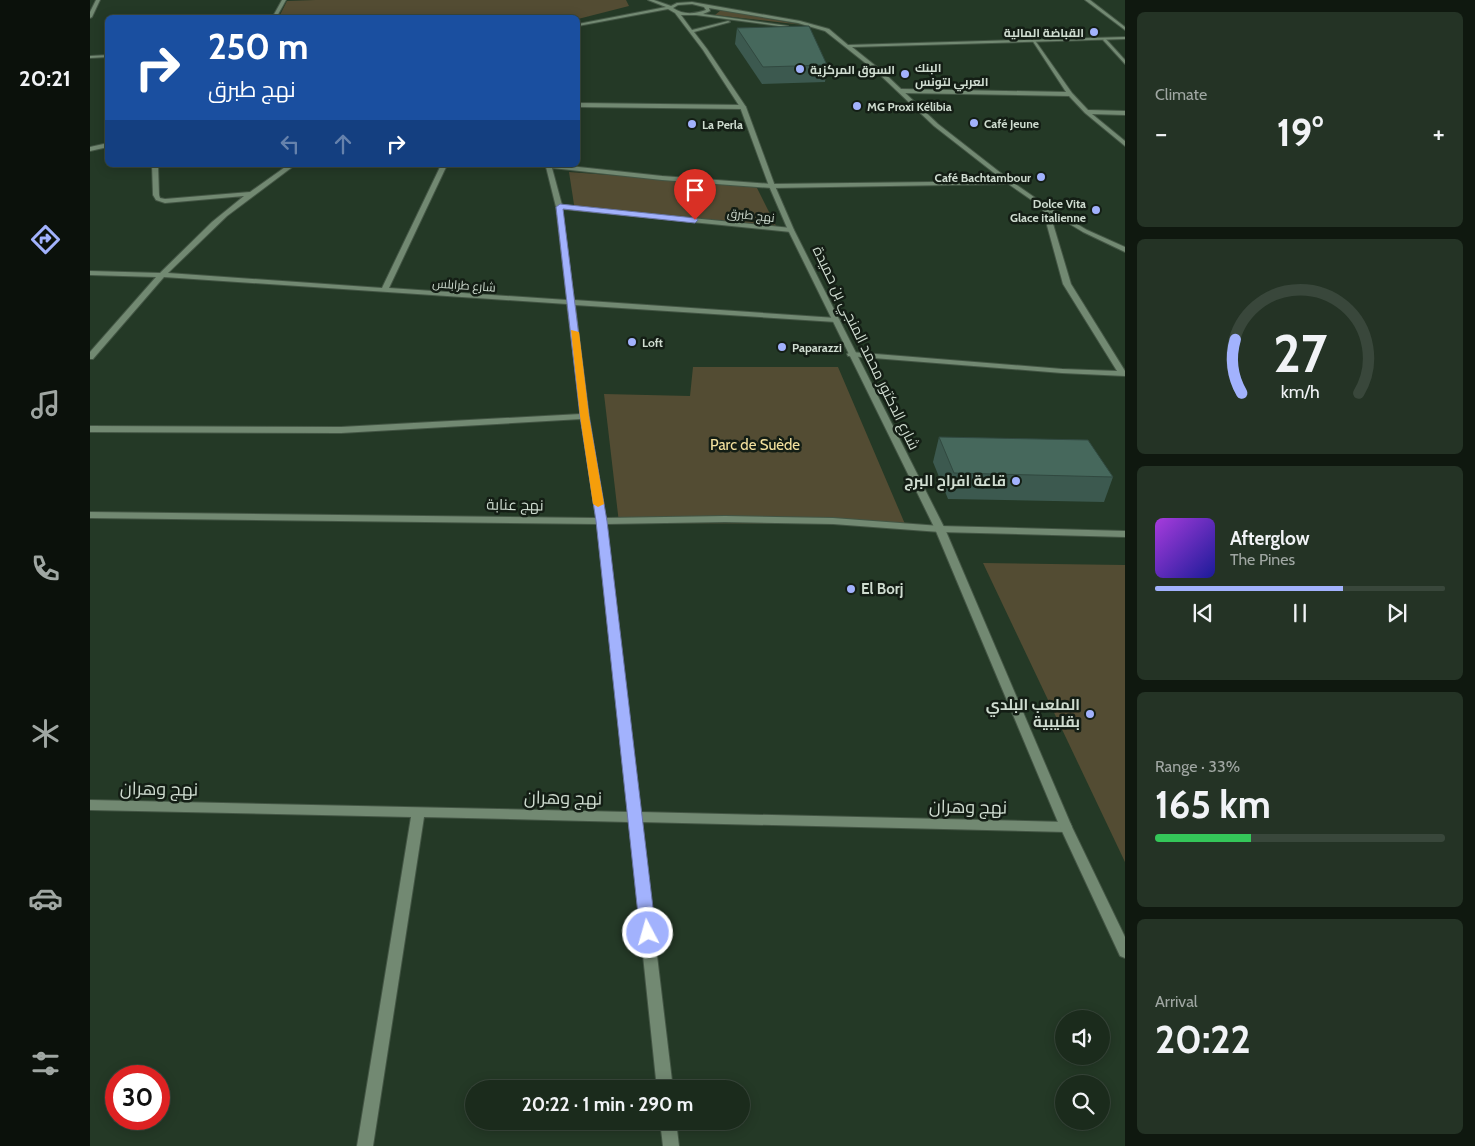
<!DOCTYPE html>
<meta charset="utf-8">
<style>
:root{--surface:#1b2b1c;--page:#243325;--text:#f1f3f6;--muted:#a0a7a3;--line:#39473b;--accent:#a2b2fd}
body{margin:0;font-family:Cabin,Cairo,sans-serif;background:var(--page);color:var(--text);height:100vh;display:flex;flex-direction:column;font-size:19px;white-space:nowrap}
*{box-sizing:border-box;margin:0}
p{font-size:16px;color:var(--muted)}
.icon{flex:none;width:28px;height:28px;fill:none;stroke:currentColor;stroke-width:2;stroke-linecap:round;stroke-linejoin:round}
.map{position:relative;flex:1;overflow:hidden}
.panel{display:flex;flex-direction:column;gap:12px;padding:12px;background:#0f180f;width:350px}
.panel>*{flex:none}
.top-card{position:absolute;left:15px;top:15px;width:475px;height:152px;border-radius:8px;box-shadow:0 2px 12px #0003,0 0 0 1px var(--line);background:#1a4fa0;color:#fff;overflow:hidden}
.buttons{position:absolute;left:965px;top:1010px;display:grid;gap:10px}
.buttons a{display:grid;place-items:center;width:55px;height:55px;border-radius:50%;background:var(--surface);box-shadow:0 2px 12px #0003,0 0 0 1px var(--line);font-size:25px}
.speed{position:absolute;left:15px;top:1065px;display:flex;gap:10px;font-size:25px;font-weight:700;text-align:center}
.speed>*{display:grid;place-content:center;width:65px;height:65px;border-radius:50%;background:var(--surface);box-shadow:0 2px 12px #0003,0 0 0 1px var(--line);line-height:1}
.speed .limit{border:8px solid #d22;background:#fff;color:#111}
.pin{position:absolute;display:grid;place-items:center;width:42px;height:42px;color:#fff;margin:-51px -21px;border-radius:50% 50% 50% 0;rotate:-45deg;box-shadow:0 0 5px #0007}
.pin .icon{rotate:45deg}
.me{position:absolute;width:55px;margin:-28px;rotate:354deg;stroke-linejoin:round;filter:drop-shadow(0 0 4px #0008)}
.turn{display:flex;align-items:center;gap:18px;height:105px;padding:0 20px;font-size:22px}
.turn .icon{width:65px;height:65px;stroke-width:2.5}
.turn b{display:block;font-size:35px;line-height:42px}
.lanes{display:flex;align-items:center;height:48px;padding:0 20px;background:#0003;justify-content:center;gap:25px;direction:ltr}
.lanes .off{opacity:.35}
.big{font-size:38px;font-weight:800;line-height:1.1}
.panel .tile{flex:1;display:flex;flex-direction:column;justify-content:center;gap:8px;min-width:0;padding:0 18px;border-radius:8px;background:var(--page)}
.panel .dial{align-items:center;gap:0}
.dial svg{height:130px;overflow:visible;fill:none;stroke:var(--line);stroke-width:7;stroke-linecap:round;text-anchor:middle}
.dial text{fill:var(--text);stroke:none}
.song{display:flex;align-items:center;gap:15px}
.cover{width:60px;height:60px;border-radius:8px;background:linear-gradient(135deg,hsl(280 70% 55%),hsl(240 70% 35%))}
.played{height:5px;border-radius:2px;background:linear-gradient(90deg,var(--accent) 65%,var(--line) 65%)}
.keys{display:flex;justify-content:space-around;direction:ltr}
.heat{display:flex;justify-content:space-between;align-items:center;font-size:28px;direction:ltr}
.charge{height:8px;border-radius:4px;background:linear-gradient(90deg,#34c759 33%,var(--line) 0)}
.trip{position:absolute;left:375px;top:1080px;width:285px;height:50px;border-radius:25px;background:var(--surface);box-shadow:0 2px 12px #0003,0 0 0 1px var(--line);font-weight:800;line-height:50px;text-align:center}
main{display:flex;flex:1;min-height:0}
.menu{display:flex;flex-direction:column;width:90px;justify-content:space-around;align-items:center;background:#0b110b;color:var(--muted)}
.menu .icon{width:35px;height:35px}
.menu .active{color:var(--accent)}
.menu b{font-size:22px;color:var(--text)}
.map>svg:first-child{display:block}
.green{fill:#534c33}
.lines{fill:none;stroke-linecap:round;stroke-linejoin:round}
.minor-casing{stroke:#435544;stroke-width:2}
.tertiary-casing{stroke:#435544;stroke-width:2}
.minor{fill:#728972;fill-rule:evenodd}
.tertiary{fill:#728972;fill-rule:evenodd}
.wall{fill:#3c594f}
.building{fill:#46685c;stroke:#314940}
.route{fill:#a2b2fd;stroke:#6974a4}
.slow{fill:#f59e0b}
.poi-dot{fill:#a2b2fd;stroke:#141e15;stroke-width:2}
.labels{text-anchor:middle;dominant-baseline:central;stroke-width:5;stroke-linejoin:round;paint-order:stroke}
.far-poi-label{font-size:12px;font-weight:bold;fill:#cfdcd0;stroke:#141e15;text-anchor:start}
.far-street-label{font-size:12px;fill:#cfdcd0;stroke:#141e15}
.street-label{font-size:15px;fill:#cfdcd0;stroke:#141e15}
.park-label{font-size:15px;fill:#f3e19e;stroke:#141e15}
.poi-label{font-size:15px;font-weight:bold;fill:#cfdcd0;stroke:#141e15;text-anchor:end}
.near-street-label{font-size:18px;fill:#cfdcd0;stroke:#141e15}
</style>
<main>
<nav class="menu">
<b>20:21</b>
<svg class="icon active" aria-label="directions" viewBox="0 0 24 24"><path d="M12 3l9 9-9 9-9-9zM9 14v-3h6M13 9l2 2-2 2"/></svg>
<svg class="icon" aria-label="music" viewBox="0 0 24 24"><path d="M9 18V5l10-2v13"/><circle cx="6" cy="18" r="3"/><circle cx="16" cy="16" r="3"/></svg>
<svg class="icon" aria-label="phone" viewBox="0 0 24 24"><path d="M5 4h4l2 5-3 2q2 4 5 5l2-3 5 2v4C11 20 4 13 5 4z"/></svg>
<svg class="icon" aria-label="climate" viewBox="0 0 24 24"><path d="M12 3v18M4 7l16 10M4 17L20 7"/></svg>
<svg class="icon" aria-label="car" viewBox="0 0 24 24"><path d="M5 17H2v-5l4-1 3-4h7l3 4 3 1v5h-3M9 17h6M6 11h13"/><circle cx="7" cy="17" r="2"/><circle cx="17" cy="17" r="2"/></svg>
<svg class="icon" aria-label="filters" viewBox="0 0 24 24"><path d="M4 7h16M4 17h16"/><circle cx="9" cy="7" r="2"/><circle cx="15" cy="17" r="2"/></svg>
</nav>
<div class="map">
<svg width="1035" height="1146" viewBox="0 0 1035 1146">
<rect width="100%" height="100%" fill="#243926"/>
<g class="green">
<path d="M 225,0 L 536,0 L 539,6 L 488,19 L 189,17 L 197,1 Z"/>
<path d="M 631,10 L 713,25 L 625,15 Z"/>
<path d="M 479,172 L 666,186 L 687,228 L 485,211 Z"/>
<path d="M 603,367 L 748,367 L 815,524 L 529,523 L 514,394 L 600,396 Z"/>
<path d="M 893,563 L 1035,565 L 1035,862 Z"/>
</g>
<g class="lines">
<defs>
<g id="minor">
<path d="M 6,0 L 10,0 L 2,17 L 0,18 L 0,12 Z"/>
<path d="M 192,0 L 196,0 L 186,18 L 182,18 Z"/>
<path d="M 995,0 L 1000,0 L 1035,27 L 1035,30 Z"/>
<path d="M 1015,38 L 1035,60 L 1035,64 L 1013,40 Z"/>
<path d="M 944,39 L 982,93 L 998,110 L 1035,111 L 1035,115 L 1002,114 L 1035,141 L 1035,146 L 995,113 L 979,96 L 811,93 L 808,91 L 811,89 L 976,92 L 942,40 Z"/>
<path d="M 18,55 L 18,57 L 0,58 L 0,56 Z"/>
<path d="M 488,103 L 653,105 L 656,107 L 653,109 L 488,107 Z"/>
<path d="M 62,165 L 68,165 L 69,195 L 70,198 L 75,199 L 160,192 L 198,165 L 205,165 L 137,216 L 78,273 L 292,288 L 351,165 L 357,165 L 299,288 L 477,300 L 466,207 L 456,167 L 451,165 L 470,165 L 572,176 L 682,184 L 921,181 L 921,183 L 919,184 L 682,188 L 572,180 L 462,168 L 472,205 L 701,228 L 704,230 L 701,232 L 472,209 L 484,300 L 746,318 L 750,320 L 746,322 L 485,305 L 499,416 L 515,518 L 635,516 L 743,518 L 850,526 L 1035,531 L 1035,537 L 850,532 L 743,524 L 635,522 L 516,524 L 550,812 L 976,822 L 980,823 L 982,827 L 980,831 L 976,832 L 551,822 L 583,1089 L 567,1089 L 539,822 L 334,817 L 283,1146 L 267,1146 L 321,817 L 0,810 L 0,800 L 538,812 L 507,524 L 0,518 L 0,512 L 506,518 L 491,419 L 251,433 L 0,432 L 0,426 L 251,427 L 491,414 L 477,304 L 74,277 L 3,359 L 0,359 L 0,352 L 66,277 L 0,275 L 0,271 L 70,273 L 122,222 L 154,196 L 75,203 L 66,200 L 63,195 Z"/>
<path d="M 955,205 L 958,207 L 981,284 L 1035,371 L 1035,376 L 972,373 L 758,356 L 757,354 L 761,352 L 972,369 L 1027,371 L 973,284 L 952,207 Z"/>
<path d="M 570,1121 L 586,1121 L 589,1146 L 573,1146 Z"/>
</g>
<g id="tertiary">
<path d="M 558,0 L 564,0 L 581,6 L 587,3 L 602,2 L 710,21 L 739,29 L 758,45 L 1035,37 L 1035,39 L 762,47 L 792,71 L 848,124 L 921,181 L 957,206 L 997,230 L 1035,247 L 1035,252 L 993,232 L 953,208 L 917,183 L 844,126 L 788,73 L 735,31 L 708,23 L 619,8 L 620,11 L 613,14 L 698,26 L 696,27 L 606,15 L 591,15 L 602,30 L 638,21 L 640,22 L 604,32 L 617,49 L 656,107 L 685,186 L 704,230 L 855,529 L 982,827 L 1035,937 L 1035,958 L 1030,956 L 970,827 L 845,529 L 698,230 L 679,186 L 650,107 L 613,50 L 585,13 L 578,9 L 488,26 L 488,24 L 576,7 ZM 602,4 L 614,7 L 616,10 C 605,14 593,15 583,8 L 588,5 Z"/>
<path d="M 18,143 L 18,147 L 0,151 L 0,147 Z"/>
</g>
</defs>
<use href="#minor" class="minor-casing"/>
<use href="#tertiary" class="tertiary-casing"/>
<use href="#minor" class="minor"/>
<use href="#tertiary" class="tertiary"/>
</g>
<g class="wall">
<path d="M 647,28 L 737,65 L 735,82 L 672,84 L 645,44 Z"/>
<path d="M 849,437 L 1023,477 L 1014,502 L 858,499 L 843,462 Z"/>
</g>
<g class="building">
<path d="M 719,26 L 737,65 L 673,67 L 647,28 Z"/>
<path d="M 849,437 L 998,440 L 1023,477 L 864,473 Z"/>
</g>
<path class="route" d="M 470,204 L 605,218 L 608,220 L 605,223 L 473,209 L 499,416 L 517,521 L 566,933 L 564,938 L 558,940 L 553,938 L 550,933 L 506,521 L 490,416 L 466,207 Z"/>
<path class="slow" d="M 481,330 L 489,332 L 499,416 L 514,504 L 508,507 L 503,504 L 490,416 Z"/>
<g class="poi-dot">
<circle cx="1004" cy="32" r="5"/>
<circle cx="710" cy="69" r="5"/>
<circle cx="815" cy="74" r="5"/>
<circle cx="767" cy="106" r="5"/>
<circle cx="884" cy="123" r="5"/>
<circle cx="602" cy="124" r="5"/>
<circle cx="951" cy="177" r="5"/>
<circle cx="1006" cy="210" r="5"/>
<circle cx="542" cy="342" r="5"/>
<circle cx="692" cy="347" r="5"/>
<circle cx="926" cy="481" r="5"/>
<circle cx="761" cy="589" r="5"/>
<circle cx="1000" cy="714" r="5"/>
</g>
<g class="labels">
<g class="far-poi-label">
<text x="994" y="32" text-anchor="end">القباضة المالية</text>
<text x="825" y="67">البنك<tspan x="825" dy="14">العربي لتونس</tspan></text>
<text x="720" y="69">السوق المركزية</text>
<text x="777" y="106">MG Proxi Kélibia</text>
<text x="894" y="123">Café Jeune</text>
<text x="612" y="124">La Perla</text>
<text x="941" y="177" text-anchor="end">Café Bachtambour</text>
<text x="996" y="203" text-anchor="end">Dolce Vita<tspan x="996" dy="14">Glace italienne</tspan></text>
<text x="552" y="342">Loft</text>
<text x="702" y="347">Paparazzi</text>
</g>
<g class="far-street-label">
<text transform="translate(661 215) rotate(6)">نهج طبرق</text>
<text transform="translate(374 285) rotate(4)">شارع طرابلس</text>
</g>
<g class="street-label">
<text transform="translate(776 348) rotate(64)">شارع الدكتور محمد المنجي بن حميدة</text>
<text transform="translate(425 505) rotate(1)">نهج عنابة</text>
</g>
<g class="park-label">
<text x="665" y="445">Parc de Suède</text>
</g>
<g class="poi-label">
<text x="916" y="481">قاعة افراح البرج</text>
<text x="771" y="589" text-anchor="start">El Borj</text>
<text x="990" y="705">الملعب البلدي<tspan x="990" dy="17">بقليبية</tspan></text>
</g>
<g class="near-street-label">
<text transform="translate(69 789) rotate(1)">نهج وهران</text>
<text transform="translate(473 798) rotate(1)">نهج وهران</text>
<text transform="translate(878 807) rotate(1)">نهج وهران</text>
</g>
</g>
</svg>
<div class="buttons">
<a><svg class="icon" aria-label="sound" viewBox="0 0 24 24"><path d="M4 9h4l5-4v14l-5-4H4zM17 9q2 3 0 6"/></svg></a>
<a><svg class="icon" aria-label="search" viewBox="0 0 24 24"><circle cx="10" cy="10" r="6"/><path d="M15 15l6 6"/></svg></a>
</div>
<div class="speed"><div class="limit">30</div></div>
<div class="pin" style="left:605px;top:220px;background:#d93025"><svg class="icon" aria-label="arrive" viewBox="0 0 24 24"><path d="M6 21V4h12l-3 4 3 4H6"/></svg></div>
<svg class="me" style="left:558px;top:933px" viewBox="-20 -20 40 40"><circle r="17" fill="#a2b2fd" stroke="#fff" stroke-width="3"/><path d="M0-11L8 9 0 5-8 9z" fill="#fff"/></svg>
<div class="trip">20:22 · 1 min · 290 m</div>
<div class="top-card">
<div class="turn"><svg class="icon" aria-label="right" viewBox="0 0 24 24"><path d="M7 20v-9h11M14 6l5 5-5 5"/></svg><div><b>250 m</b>نهج طبرق</div></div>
<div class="lanes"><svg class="icon off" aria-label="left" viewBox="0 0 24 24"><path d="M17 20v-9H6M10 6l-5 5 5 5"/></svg><svg class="icon off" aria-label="ahead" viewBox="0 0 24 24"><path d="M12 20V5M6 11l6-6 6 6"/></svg><svg class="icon" aria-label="right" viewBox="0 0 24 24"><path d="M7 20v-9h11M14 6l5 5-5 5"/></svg></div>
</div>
</div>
<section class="panel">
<div class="tile"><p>Climate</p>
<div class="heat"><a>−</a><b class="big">19°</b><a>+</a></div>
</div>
<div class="tile dial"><svg viewBox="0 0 100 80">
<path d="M14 69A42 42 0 1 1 86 69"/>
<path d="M14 69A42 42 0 0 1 10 36" stroke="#a2b2fd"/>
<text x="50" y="56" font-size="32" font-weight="700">27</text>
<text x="50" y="72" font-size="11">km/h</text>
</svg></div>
<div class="tile">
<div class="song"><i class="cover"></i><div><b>Afterglow</b><p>The Pines</p></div></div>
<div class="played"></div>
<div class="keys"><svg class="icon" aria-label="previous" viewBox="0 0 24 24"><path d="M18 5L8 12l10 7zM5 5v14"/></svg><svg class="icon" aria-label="pause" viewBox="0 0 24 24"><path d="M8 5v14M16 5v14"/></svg><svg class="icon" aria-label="next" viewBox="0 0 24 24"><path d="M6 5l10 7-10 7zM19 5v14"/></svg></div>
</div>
<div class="tile"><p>Range · 33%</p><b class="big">165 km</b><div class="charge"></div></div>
<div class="tile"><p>Arrival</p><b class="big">20:22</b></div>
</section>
</main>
